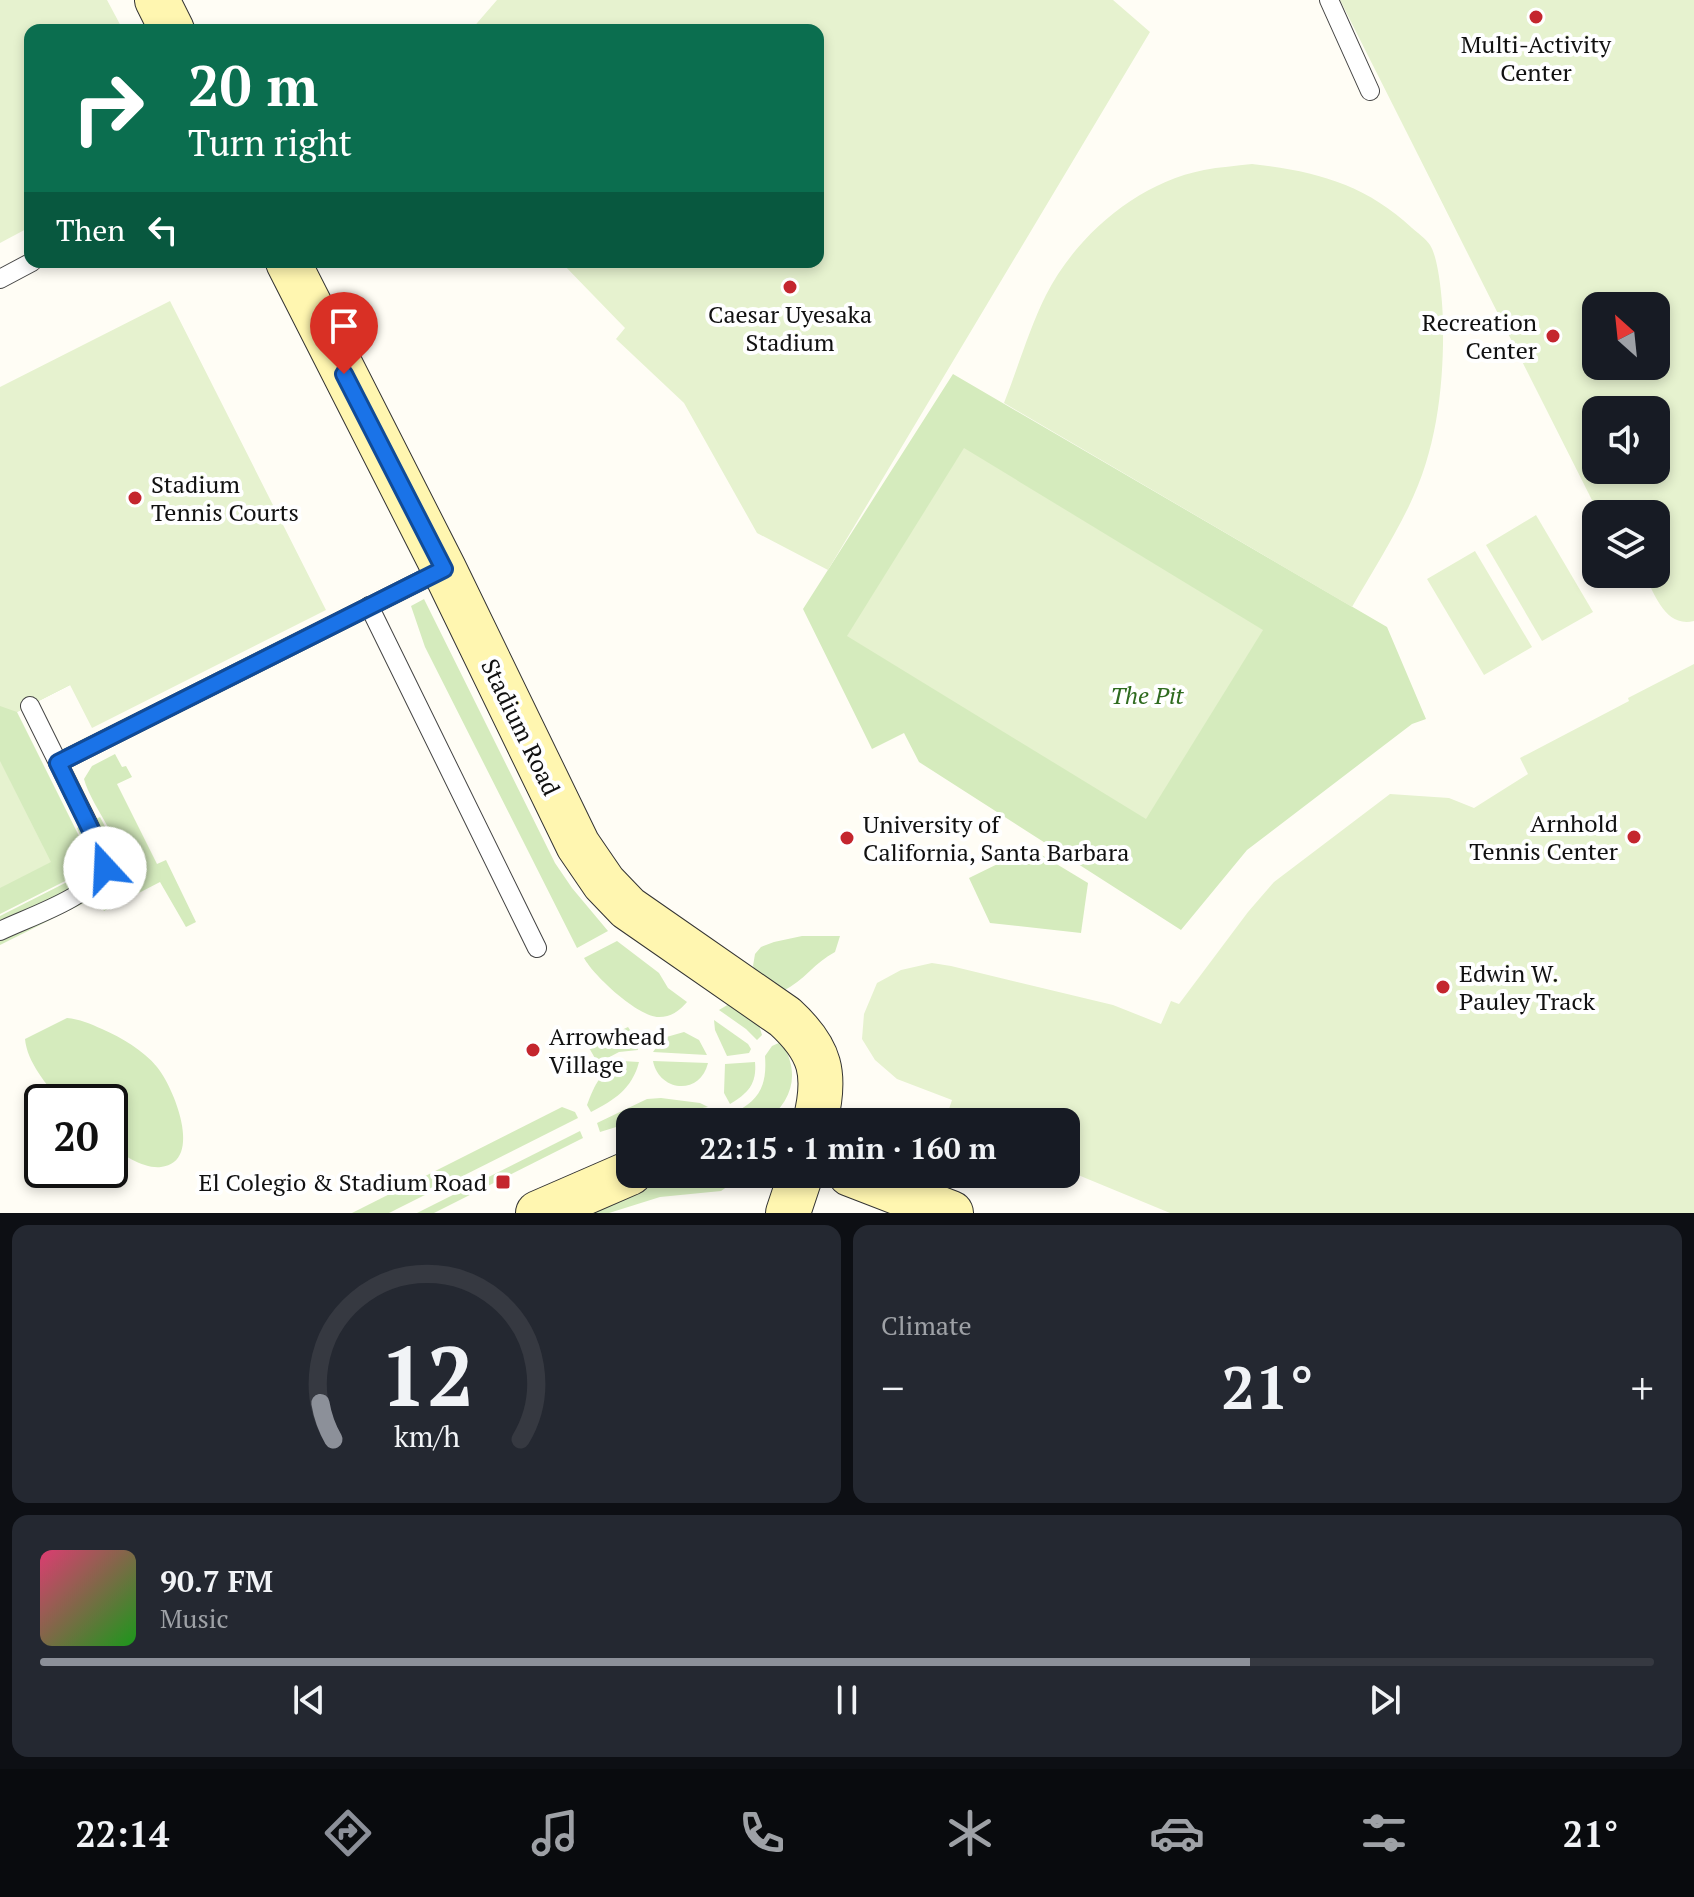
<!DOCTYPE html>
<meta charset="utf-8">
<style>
:root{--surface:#171b24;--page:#242831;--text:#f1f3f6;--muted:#9ea1a6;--line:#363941;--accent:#8c9099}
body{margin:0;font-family:"PT Serif",serif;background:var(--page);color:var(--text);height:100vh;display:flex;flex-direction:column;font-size:30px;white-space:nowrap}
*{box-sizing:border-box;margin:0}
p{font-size:26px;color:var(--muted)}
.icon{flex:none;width:44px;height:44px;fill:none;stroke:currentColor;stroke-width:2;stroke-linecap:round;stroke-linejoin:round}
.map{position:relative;height:1213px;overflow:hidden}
.side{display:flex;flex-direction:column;gap:12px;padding:12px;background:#0d0f14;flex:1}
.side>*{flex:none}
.banner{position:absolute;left:24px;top:24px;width:800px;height:244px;border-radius:16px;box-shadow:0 4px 12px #0003;background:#0b6e4f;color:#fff;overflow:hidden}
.needle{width:52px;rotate:333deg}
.tools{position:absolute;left:1582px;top:292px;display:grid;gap:16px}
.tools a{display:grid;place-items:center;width:88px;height:88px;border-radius:16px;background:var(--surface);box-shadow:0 4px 12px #0003;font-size:40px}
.speed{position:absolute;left:24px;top:1084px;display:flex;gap:16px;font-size:40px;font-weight:700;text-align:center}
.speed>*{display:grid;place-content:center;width:104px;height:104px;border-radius:50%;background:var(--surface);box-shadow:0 4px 12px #0003;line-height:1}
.speed .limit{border:4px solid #111;border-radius:12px;background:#fff;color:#111}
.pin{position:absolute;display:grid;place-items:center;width:68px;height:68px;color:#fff;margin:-82px -34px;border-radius:50% 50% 50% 0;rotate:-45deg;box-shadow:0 0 8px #0007}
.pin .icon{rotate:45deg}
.me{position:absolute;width:88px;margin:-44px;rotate:340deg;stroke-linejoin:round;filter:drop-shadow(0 0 6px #0008)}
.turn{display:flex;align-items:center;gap:28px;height:168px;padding:0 32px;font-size:36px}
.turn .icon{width:104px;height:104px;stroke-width:2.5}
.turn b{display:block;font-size:56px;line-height:68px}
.then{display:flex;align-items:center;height:76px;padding:0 32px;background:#0003;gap:16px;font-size:30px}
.big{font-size:60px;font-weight:700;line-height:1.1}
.side .card{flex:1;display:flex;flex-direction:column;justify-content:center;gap:12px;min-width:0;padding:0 28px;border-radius:16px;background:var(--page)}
.side .dial{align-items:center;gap:0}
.dial svg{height:208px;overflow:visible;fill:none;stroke:var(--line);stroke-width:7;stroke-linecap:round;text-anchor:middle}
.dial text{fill:var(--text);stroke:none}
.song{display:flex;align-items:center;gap:24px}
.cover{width:96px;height:96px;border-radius:12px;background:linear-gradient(135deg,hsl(340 70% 55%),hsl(120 70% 35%))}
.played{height:8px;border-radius:4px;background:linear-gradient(90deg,var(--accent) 75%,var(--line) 75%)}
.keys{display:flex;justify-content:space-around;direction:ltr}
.heat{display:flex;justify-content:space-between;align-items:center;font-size:44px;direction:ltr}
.side .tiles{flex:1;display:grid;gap:12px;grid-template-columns:1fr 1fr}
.card:last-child{grid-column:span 2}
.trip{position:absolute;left:616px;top:1108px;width:464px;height:80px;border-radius:16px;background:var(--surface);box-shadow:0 4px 12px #0003;font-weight:700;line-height:80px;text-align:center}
.menu{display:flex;height:128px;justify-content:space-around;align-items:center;background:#090b0e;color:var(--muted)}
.menu .icon{width:56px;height:56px}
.menu .active{color:var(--accent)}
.menu b{font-size:36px;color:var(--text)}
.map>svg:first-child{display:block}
.green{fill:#d5ebbd}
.pitch{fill:#e6f2cf;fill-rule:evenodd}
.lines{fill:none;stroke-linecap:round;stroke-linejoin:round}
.lane-casing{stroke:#444;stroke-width:20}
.secondary-casing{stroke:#333;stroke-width:46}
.lane{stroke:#fff;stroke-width:18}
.secondary{stroke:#fff6b0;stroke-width:44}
.route-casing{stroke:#114b97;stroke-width:20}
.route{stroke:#1a73e8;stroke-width:14}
.poi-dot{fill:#c4262e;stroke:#fff;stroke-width:3}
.labels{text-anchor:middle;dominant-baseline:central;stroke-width:8;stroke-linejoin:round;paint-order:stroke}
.poi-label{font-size:24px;fill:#111;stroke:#fff;text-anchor:start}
.park-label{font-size:24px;font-style:italic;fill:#2f6b1f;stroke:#fff}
.street-label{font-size:24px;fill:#111;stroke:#fff}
</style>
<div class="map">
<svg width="1694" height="1213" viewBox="0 0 1694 1213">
<rect width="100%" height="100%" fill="#fffdf5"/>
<g class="green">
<path d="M 953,374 L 1387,627 L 1426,719 L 1412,724 L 1247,850 L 1181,930 L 919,762 L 904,733 L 872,749 L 803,609 Z"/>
<path d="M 0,546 L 70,685 L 17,712 L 82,842 C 85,857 84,867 73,877 L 0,914 Z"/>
<path d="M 424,599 L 555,863 L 572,888 L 608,931 L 577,948 L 425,647 L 411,606 Z"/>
<path d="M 115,754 L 122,767 L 126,766 L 132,777 L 117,784 L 157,864 L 166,860 L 196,922 L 186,927 L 160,882 L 104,911 L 97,898 C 153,869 95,819 84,779 L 92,766 Z"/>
<path d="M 100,817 C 113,843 135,868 106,892 L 0,945 L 0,916 L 73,879 C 92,862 87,849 77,828 Z"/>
<path d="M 1030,848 L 1088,883 L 1081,933 L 990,923 L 969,878 Z"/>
<path d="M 802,936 L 840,936 L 835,952 C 815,962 804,981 783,991 L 757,973 L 753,966 L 755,954 L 761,947 L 774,942 Z"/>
<path d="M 617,941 L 659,973 L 668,988 L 687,1002 C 679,1011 671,1017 659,1017 C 638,1017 594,976 584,958 Z"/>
<path d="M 729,1004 L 759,1025 L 762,1035 L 757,1040 L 746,1029 L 719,1010 Z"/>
<path d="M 67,1018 C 79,1019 91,1024 102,1029 C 122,1038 143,1050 157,1067 C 173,1086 205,1162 161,1167 C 144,1169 123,1155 110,1146 L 110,1102 L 61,1102 C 47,1085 27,1062 25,1039 Z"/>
<path d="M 714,1020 L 748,1044 L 751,1049 L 749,1053 L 727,1056 L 715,1030 Z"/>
<path d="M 628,1027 L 636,1039 L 638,1050 L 619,1052 L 602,1061 L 596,1060 L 588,1046 Z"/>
<path d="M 684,1032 L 699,1040 L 707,1055 L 653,1052 L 663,1038 Z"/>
<path d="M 781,1042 C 801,1072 793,1102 764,1122 L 740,1122 L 736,1112 C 761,1099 767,1083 765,1056 L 772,1046 Z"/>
<path d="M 622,1061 L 639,1062 C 632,1089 614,1100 591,1112 L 587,1105 C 595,1083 601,1072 622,1061 Z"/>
<path d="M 653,1061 L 708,1063 C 700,1096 659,1092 653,1061 Z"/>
<path d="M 755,1062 C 757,1084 748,1093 730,1104 L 724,1093 L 725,1064 Z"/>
<path d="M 661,1098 L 700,1103 L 708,1107 L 642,1119 L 600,1132 L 597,1123 L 647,1099 Z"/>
<path d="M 562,1107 L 575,1112 L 578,1118 L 389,1213 L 352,1213 Z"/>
<path d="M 580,1131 L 583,1138 L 434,1213 L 417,1213 Z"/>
<path d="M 723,1177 L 726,1179 L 728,1186 L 721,1191 L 660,1197 L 609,1213 L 579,1213 C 628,1190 668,1179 723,1177 Z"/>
</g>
<g class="pitch">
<path d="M 0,0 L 107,0 L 123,30 L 30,30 L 30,227 L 0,243 Z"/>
<path d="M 497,0 L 1113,0 L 1150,32 L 828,570 L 757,533 L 684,403 L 616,339 L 625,328 L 561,262 L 818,262 L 818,30 L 471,30 Z"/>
<path d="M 1340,0 L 1694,0 L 1694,621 C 1665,628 1655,594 1644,574 L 1656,574 L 1656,514 L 1599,514 ZM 1596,306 L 1656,306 L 1656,366 L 1596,366 ZM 1596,410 L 1656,410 L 1656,470 L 1596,470 Z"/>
<path d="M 1252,164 C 1315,171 1365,184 1412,228 C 1418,233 1426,239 1430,245 C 1439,258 1443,306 1443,322 C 1444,385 1437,449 1409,506 C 1392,541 1371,574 1352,607 L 1004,403 C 1018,368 1029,329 1046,295 C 1076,236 1137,183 1204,170 C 1219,167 1236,166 1252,164 Z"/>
<path d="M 170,301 L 326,610 L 92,728 L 70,685 L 17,712 L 0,706 L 0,387 Z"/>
<path d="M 964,448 L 1263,630 L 1146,819 L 847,636 Z"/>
<path d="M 1536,515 L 1593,612 L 1542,641 L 1486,545 Z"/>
<path d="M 1475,551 L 1532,647 L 1484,675 L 1427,579 Z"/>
<path d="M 1694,664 L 1694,1213 L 1170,1213 L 1066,1170 L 1066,1122 L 945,1121 L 952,1100 L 897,1079 L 875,1060 L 862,1039 L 864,1014 L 877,983 L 901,970 L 932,963 L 951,966 L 1113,1005 L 1161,1024 L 1171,1001 L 1179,1004 L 1248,912 L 1274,882 L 1390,794 L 1449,798 L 1474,808 L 1528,774 L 1520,758 L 1629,701 L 1628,698 Z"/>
<path d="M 0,761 L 51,862 L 0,888 Z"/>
</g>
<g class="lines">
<defs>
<g id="lane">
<path d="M 1329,0 L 1370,91"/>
<path d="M 0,279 L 32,262"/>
<path d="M 369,606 L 537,948"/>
<path d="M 58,763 L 444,569"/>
<path d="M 0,931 C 31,916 89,898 105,868 L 101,851 L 88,823 L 30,706"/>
</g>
<g id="secondary">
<path d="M 157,0 L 172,30"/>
<path d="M 288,262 L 444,569 L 578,845 L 604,883 L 628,908 L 785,1017 C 821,1050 827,1074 815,1122"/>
<path d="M 850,1174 L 951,1213"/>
<path d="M 538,1213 L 630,1173"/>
<path d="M 788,1213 L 801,1174"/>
</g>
</defs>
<use href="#lane" class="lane-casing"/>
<use href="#secondary" class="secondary-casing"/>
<use href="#lane" class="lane"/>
<use href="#secondary" class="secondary"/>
</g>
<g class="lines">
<defs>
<path id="route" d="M 105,868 L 101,851 L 58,763 L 444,569 L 344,374"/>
</defs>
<use href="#route" class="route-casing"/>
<use href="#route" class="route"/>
</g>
<g class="poi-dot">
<circle cx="1536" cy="17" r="8"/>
<circle cx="790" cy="287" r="8"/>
<circle cx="1553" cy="336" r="8"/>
<circle cx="135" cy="498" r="8"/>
<circle cx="1634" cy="837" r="8"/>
<circle cx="847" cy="838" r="8"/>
<circle cx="1443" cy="987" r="8"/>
<circle cx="533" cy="1050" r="8"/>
<rect x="495" y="1174" width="16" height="16" rx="4"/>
</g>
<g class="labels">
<g class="poi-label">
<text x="1536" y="44" text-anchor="middle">Multi-Activity<tspan x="1536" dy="28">Center</tspan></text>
<text x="790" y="314" text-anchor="middle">Caesar Uyesaka<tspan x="790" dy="28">Stadium</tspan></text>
<text x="1537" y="322" text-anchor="end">Recreation<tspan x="1537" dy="28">Center</tspan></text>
<text x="151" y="484">Stadium<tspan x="151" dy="28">Tennis Courts</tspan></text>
<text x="1618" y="823" text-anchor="end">Arnhold<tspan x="1618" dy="28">Tennis Center</tspan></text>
<text x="863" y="824">University of<tspan x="863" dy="28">California, Santa Barbara</tspan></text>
<text x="1459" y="973">Edwin W.<tspan x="1459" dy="28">Pauley Track</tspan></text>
<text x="549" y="1036">Arrowhead<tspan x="549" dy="28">Village</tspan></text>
<text x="487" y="1182" text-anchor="end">El Colegio &amp; Stadium Road</text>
</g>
<g class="park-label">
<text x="1147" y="695">The Pit</text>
</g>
<g class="street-label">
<text transform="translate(521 727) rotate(64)">Stadium Road</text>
</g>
</g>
</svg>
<div class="tools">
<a><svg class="needle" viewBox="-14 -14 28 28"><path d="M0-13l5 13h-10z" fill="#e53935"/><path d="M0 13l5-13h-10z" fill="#9ea1a6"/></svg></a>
<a><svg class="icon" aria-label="sound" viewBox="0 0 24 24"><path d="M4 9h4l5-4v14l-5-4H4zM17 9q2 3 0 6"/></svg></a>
<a><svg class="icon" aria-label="layers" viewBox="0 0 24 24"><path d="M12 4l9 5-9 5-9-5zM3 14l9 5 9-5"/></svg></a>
</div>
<div class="speed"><div class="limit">20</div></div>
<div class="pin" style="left:344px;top:374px;background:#d93025"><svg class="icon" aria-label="arrive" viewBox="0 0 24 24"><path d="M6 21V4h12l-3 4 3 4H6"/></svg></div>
<svg class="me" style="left:105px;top:868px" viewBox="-20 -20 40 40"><circle r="19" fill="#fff"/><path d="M0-13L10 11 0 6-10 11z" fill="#1a73e8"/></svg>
<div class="trip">22:15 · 1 min · 160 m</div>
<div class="banner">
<div class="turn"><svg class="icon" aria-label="right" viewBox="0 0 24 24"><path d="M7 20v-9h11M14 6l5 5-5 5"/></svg><div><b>20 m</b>Turn right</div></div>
<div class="then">Then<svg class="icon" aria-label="left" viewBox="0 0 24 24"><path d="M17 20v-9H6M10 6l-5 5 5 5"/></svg></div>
</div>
</div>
<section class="side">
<div class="tiles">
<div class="card dial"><svg viewBox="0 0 100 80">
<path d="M14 69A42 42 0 1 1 86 69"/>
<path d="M14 69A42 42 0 0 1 9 55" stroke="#8c9099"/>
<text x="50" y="56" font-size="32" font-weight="700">12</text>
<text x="50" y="72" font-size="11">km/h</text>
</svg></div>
<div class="card"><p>Climate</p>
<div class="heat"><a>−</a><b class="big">21°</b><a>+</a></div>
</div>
<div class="card">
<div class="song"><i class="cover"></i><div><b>90.7 FM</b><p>Music</p></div></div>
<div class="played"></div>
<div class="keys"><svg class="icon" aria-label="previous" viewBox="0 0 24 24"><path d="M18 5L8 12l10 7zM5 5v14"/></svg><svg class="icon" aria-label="pause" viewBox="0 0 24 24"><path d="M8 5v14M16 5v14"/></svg><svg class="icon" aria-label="next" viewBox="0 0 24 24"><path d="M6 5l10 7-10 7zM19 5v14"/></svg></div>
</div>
</div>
</section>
<nav class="menu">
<b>22:14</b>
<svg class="icon active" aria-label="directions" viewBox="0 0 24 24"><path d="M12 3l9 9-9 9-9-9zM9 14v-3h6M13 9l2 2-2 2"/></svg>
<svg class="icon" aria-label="music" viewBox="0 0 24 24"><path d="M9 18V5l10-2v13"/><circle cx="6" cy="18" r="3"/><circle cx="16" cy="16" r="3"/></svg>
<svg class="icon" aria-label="phone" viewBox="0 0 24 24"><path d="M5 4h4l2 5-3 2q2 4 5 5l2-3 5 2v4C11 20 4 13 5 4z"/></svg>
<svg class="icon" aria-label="climate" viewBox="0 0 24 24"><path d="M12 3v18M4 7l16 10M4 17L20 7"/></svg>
<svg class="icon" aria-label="car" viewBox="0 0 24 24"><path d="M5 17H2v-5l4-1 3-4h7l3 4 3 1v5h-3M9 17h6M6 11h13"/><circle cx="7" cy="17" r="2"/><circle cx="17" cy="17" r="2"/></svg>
<svg class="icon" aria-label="filters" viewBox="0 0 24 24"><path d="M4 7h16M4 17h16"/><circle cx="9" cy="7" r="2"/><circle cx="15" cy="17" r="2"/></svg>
<b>21°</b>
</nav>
